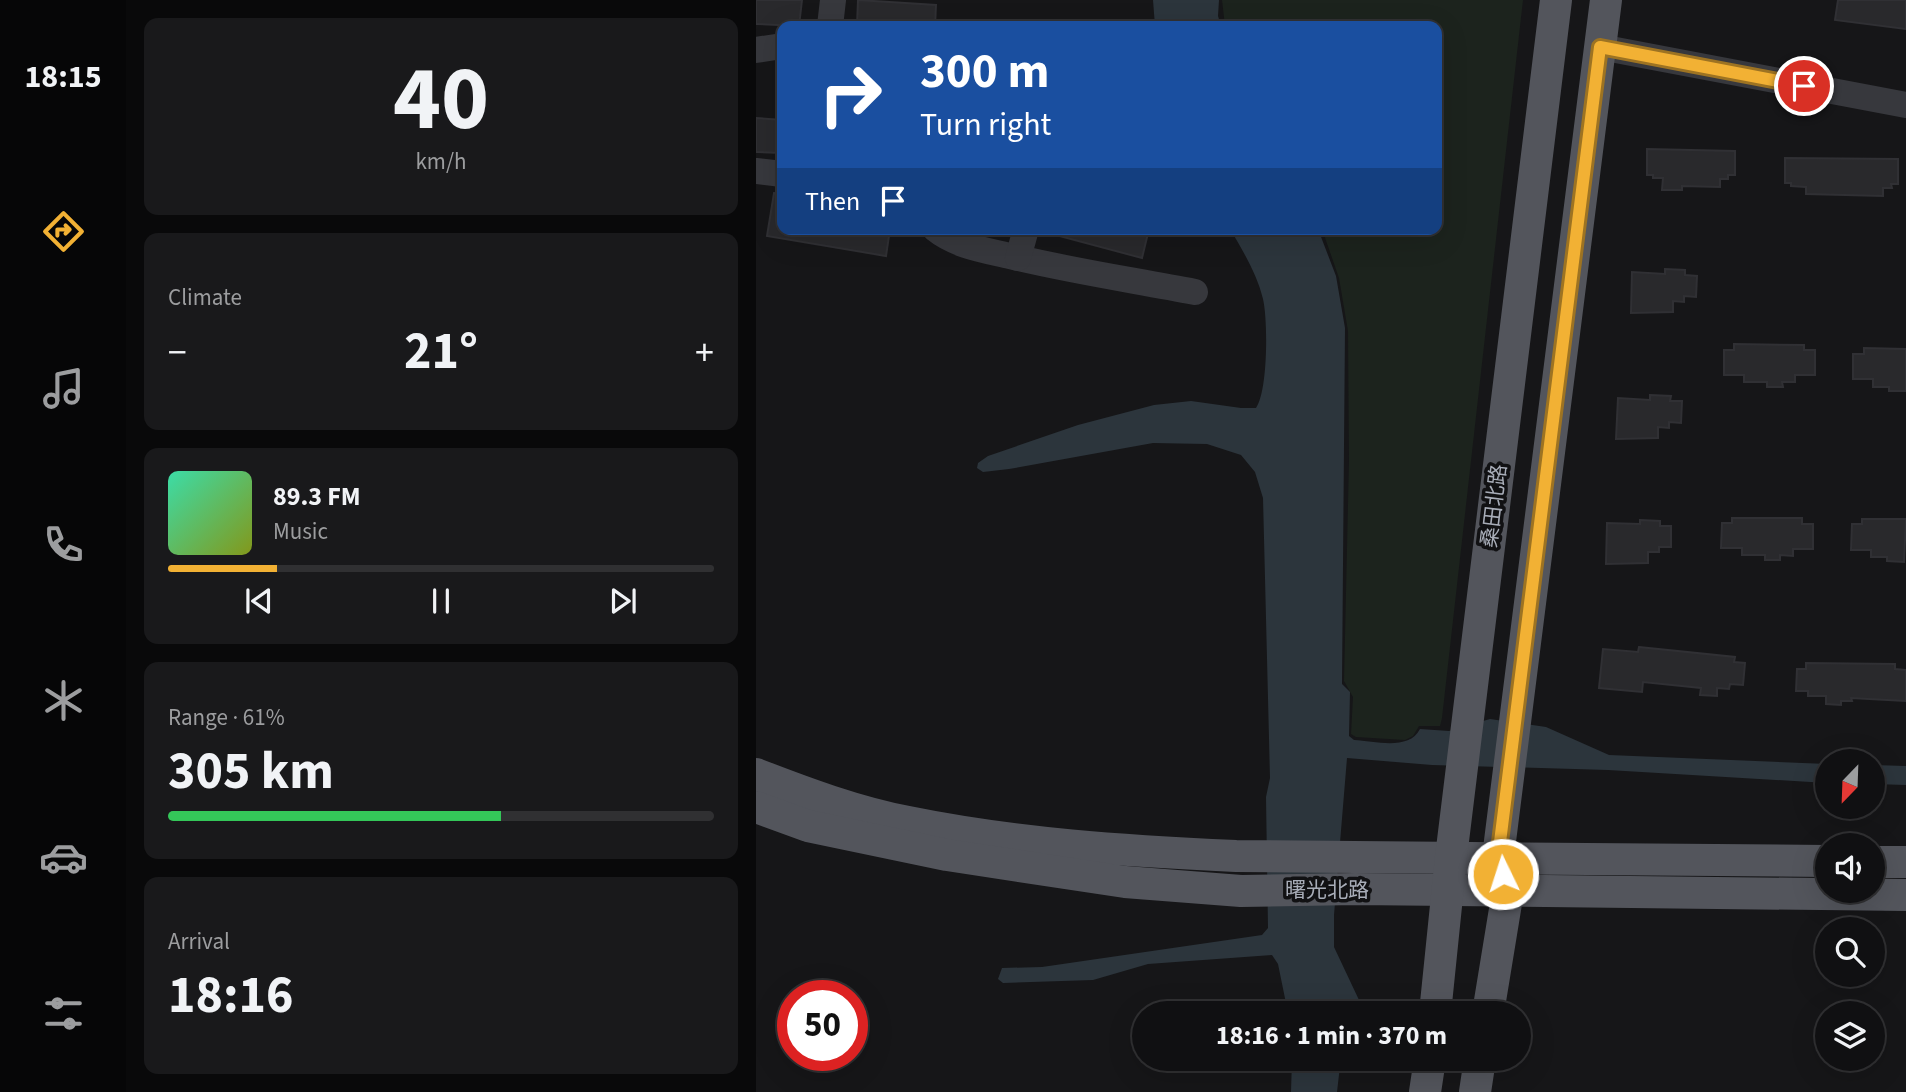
<!DOCTYPE html>
<meta charset="utf-8">
<style>
:root{--surface:#101012;--page:#19191b;--text:#f1f3f6;--muted:#9c9d9f;--line:#303032;--accent:#f2b134}
body{margin:0;font-family:"Source Sans 3","Noto Sans SC",sans-serif;background:var(--page);color:var(--text);height:100vh;display:flex;flex-direction:column;font-size:26px;white-space:nowrap}
*{box-sizing:border-box;margin:0}
p{font-size:23px;color:var(--muted)}
.icon{flex:none;width:38px;height:38px;fill:none;stroke:currentColor;stroke-width:2;stroke-linecap:round;stroke-linejoin:round}
.map{position:relative;flex:1;overflow:hidden}
.panel{display:flex;flex-direction:column;gap:18px;padding:18px;background:#09090a;width:630px}
.panel>*{flex:none}
.banner{position:absolute;left:21px;top:21px;width:665px;height:214px;border-radius:14px;box-shadow:0 7px 28px #0002,0 0 0 2px var(--line);background:#1a4fa0;color:#fff;overflow:hidden}
.needle{width:46px;rotate:203deg}
.fabs{position:absolute;left:1059px;top:749px;display:grid;gap:14px}
.fabs a{display:grid;place-items:center;width:70px;height:70px;border-radius:50%;background:var(--surface);box-shadow:0 7px 28px #0002,0 0 0 2px var(--line);font-size:35px}
.speed{position:absolute;left:21px;top:980px;display:flex;gap:14px;font-size:35px;font-weight:700;text-align:center}
.speed>*{display:grid;place-content:center;width:91px;height:91px;border-radius:50%;background:var(--surface);box-shadow:0 7px 28px #0002,0 0 0 2px var(--line);line-height:1}
.speed .limit{border:10px solid #d22;background:#fff;color:#111}
.pin{position:absolute;display:grid;place-items:center;width:60px;height:60px;color:#fff;margin:-30px;border:4px solid #fff;border-radius:50%;box-shadow:0 2px 7px #0007}
.me{position:absolute;width:77px;margin:-38px;rotate:356deg;stroke-linejoin:round;filter:drop-shadow(0 0 5px #0008)}
.turn{display:flex;align-items:center;gap:24px;height:147px;padding:0 28px;font-size:32px}
.turn .icon{width:91px;height:91px;stroke-width:2.5}
.turn b{display:block;font-size:49px;line-height:60px}
.then{display:flex;align-items:center;height:66px;padding:0 28px;background:#0003;gap:14px;font-size:26px}
.big{font-size:52px;font-weight:700;line-height:1.1}
.panel .widget{flex:1;display:flex;flex-direction:column;justify-content:center;gap:10px;min-width:0;padding:0 24px;border-radius:14px;background:var(--page)}
.panel .dial{align-items:center;gap:0}
.dial b{font-size:91px;line-height:1}
.song{display:flex;align-items:center;gap:21px}
.cover{width:84px;height:84px;border-radius:10px;background:linear-gradient(135deg,hsl(160 70% 55%),hsl(70 70% 35%))}
.played{height:7px;border-radius:4px;background:linear-gradient(90deg,var(--accent) 20%,var(--line) 20%)}
.keys{display:flex;justify-content:space-around;direction:ltr}
.heat{display:flex;justify-content:space-between;align-items:center;font-size:38px;direction:ltr}
.charge{height:10px;border-radius:5px;background:linear-gradient(90deg,#34c759 61%,var(--line) 0)}
.trip{position:absolute;left:376px;top:1001px;width:399px;height:70px;border-radius:35px;background:var(--surface);box-shadow:0 7px 28px #0002,0 0 0 2px var(--line);font-weight:700;line-height:70px;text-align:center}
main{display:flex;flex:1;min-height:0}
.tab-bar{display:flex;flex-direction:column;width:126px;justify-content:space-around;align-items:center;background:#060607;color:var(--muted)}
.tab-bar .icon{width:49px;height:49px}
.tab-bar .active{color:var(--accent)}
.tab-bar b{font-size:32px;color:var(--text)}
.map>svg:first-child{display:block}
.green{fill:#1c231d}
.water{fill:#2c353c}
.building{fill:#29292c;stroke:#303034;stroke-width:2}
.lines{fill:none;stroke-linecap:round;stroke-linejoin:round}
.minor{stroke:#37383d;stroke-width:26}
.major{stroke:#53555c;stroke-width:32}
.route-casing{stroke:#9d7322;stroke-width:18}
.route{stroke:#f2b134;stroke-width:12}
.labels{text-anchor:middle;dominant-baseline:central;stroke-width:7;stroke-linejoin:round;paint-order:stroke}
.street-label{font-size:21px;fill:#a8adb8;stroke:#111113}
</style>
<main>
<nav class="tab-bar">
<b>18:15</b>
<svg class="icon active" aria-label="directions" viewBox="0 0 24 24"><path d="M12 3l9 9-9 9-9-9zM9 14v-3h6M13 9l2 2-2 2"/></svg>
<svg class="icon" aria-label="music" viewBox="0 0 24 24"><path d="M9 18V5l10-2v13"/><circle cx="6" cy="18" r="3"/><circle cx="16" cy="16" r="3"/></svg>
<svg class="icon" aria-label="phone" viewBox="0 0 24 24"><path d="M5 4h4l2 5-3 2q2 4 5 5l2-3 5 2v4C11 20 4 13 5 4z"/></svg>
<svg class="icon" aria-label="climate" viewBox="0 0 24 24"><path d="M12 3v18M4 7l16 10M4 17L20 7"/></svg>
<svg class="icon" aria-label="car" viewBox="0 0 24 24"><path d="M5 17H2v-5l4-1 3-4h7l3 4 3 1v5h-3M9 17h6M6 11h13"/><circle cx="7" cy="17" r="2"/><circle cx="17" cy="17" r="2"/></svg>
<svg class="icon" aria-label="filters" viewBox="0 0 24 24"><path d="M4 7h16M4 17h16"/><circle cx="9" cy="7" r="2"/><circle cx="15" cy="17" r="2"/></svg>
</nav>
<section class="panel">
<div class="widget dial"><b>40</b><p>km/h</p></div>
<div class="widget"><p>Climate</p>
<div class="heat"><a>−</a><b class="big">21°</b><a>+</a></div>
</div>
<div class="widget">
<div class="song"><i class="cover"></i><div><b>89.3 FM</b><p>Music</p></div></div>
<div class="played"></div>
<div class="keys"><svg class="icon" aria-label="previous" viewBox="0 0 24 24"><path d="M18 5L8 12l10 7zM5 5v14"/></svg><svg class="icon" aria-label="pause" viewBox="0 0 24 24"><path d="M8 5v14M16 5v14"/></svg><svg class="icon" aria-label="next" viewBox="0 0 24 24"><path d="M6 5l10 7-10 7zM19 5v14"/></svg></div>
</div>
<div class="widget"><p>Range · 61%</p><b class="big">305 km</b><div class="charge"></div></div>
<div class="widget"><p>Arrival</p><b class="big">18:16</b></div>
</section>
<div class="map">
<svg width="1150" height="1092" viewBox="0 0 1150 1092">
<rect width="100%" height="100%" fill="#161618"/>
<path class="green" d="M 466,0 L 767,0 L 686,718 L 684,726 L 663,726 L 657,736 L 649,740 L 600,737 L 595,734 L 597,697 L 588,681 L 593,461 L 592,331 L 583,278 L 566,229 L 681,229 L 681,26 L 469,26 Z"/>
<g class="water">
<path d="M 397,0 L 463,0 L 462,16 L 465,26 L 399,26 Z"/>
<path d="M 474,229 L 562,229 L 580,276 L 589,328 L 586,684 L 594,692 L 593,736 L 598,740 C 619,741 653,751 664,729 L 693,731 L 734,719 L 790,727 L 853,755 L 1071,764 L 1071,783 L 852,770 L 676,765 L 591,758 L 578,915 L 578,947 L 603,1000 L 602,1013 L 532,1013 L 522,964 L 516,955 L 392,964 L 337,980 L 247,983 L 242,979 L 246,968 L 286,967 L 506,935 L 512,928 L 510,797 L 514,778 L 507,498 L 499,472 L 485,455 L 451,444 L 397,443 L 253,469 L 227,472 L 221,468 L 222,463 L 232,456 L 322,425 L 398,405 L 435,401 L 485,408 L 500,408 C 512,391 512,320 507,299 C 501,274 487,251 474,229 Z"/>
<path d="M 1117,765 L 1150,766 L 1150,785 L 1117,784 Z"/>
<path d="M 536,1059 L 588,1059 L 584,1066 L 581,1092 L 535,1092 Z"/>
</g>
<g class="building">
<path d="M 0,0 L 46,0 L 43,26 L 0,24 Z"/>
<path d="M 102,0 L 180,5 L 179,26 L 101,26 Z"/>
<path d="M 1082,0 L 1150,0 L 1150,29 L 1079,20 Z"/>
<path d="M 0,118 L 26,120 L 26,153 L 0,152 Z"/>
<path d="M 891,149 L 979,151 L 979,175 L 972,175 L 972,179 L 964,179 L 964,187 L 926,186 L 926,190 L 906,190 L 907,178 L 897,178 L 897,175 L 891,175 Z"/>
<path d="M 1029,158 L 1142,159 L 1142,184 L 1135,184 L 1136,188 L 1127,188 L 1127,196 L 1050,194 L 1050,187 L 1035,186 L 1035,183 L 1029,183 Z"/>
<path d="M 18,193 L 26,194 L 26,229 L 134,229 L 130,256 L 11,236 Z"/>
<path d="M 296,229 L 393,229 L 386,258 L 296,234 Z"/>
<path d="M 909,269 L 929,270 L 929,275 L 941,276 L 940,297 L 928,296 L 928,302 L 917,301 L 917,312 L 875,313 L 876,272 L 909,274 Z"/>
<path d="M 978,344 L 1048,345 L 1048,350 L 1059,350 L 1059,375 L 1039,375 L 1039,382 L 1026,382 L 1027,387 L 1011,387 L 1011,382 L 988,382 L 988,375 L 968,375 L 968,350 L 978,350 Z"/>
<path d="M 1108,348 L 1150,349 L 1150,391 L 1133,391 L 1133,387 L 1117,387 L 1117,379 L 1097,379 L 1097,354 L 1108,354 Z"/>
<path d="M 894,395 L 915,396 L 914,401 L 926,401 L 925,423 L 913,422 L 913,428 L 902,427 L 902,438 L 860,439 L 862,398 L 894,400 Z"/>
<path d="M 976,518 L 1046,518 L 1046,524 L 1057,524 L 1057,549 L 1037,549 L 1037,556 L 1024,555 L 1024,560 L 1009,560 L 1009,555 L 986,555 L 986,548 L 965,548 L 966,523 L 976,523 Z"/>
<path d="M 1106,519 L 1150,519 L 1148,562 L 1131,561 L 1131,557 L 1115,557 L 1115,550 L 1095,550 L 1096,524 L 1106,524 Z"/>
<path d="M 884,520 L 904,521 L 904,526 L 915,526 L 915,547 L 903,547 L 903,552 L 892,552 L 892,563 L 850,564 L 851,523 L 884,524 Z"/>
<path d="M 883,647 L 979,657 L 978,662 L 989,663 L 987,685 L 974,684 L 973,689 L 961,688 L 961,696 L 944,695 L 945,688 L 887,682 L 886,692 L 843,688 L 847,649 L 882,652 Z"/>
<path d="M 1050,663 L 1139,664 L 1139,669 L 1150,670 L 1150,701 L 1095,698 L 1096,701 L 1085,701 L 1085,705 L 1070,704 L 1070,696 L 1052,696 L 1052,691 L 1040,691 L 1041,669 L 1050,669 Z"/>
</g>
<g class="lines">
<g class="minor">
<path d="M 74,26 L 77,0"/>
<path d="M 844,47 L 1150,105"/>
<path d="M 0,50 L 26,46"/>
<path d="M 0,171 L 26,174"/>
<path d="M 179,229 C 200,246 228,250 254,256 C 315,271 377,280 439,292"/>
<path d="M 262,258 L 270,229"/>
</g>
<g class="major">
<path d="M 0,774 C 49,793 100,812 152,822 C 260,844 370,851 480,856 L 1071,861"/>
<path d="M 0,807 L 52,826 L 191,855 L 369,882 L 485,891 L 599,889 L 1150,895"/>
<path d="M 1116,862 L 1150,862"/>
<path d="M 679,1013 L 695,857 L 800,0"/>
<path d="M 732,1013 L 752,891 L 742,857 L 850,0"/>
<path d="M 669,1092 L 674,1059"/>
<path d="M 719,1092 L 724,1059"/>
</g>
</g>
<g class="lines">
<defs>
<path id="route" d="M 747,874 L 742,858 L 844,47 L 1048,86"/>
</defs>
<use href="#route" class="route-casing"/>
<use href="#route" class="route"/>
</g>
<g class="labels">
<g class="street-label">
<text transform="translate(738 506) rotate(-83)">桑田北路</text>
<text x="571" y="890">曙光北路</text>
</g>
</g>
</svg>
<div class="fabs">
<a><svg class="needle" viewBox="-14 -14 28 28"><path d="M0-13l5 13h-10z" fill="#e53935"/><path d="M0 13l5-13h-10z" fill="#9c9d9f"/></svg></a>
<a><svg class="icon" aria-label="sound" viewBox="0 0 24 24"><path d="M4 9h4l5-4v14l-5-4H4zM17 9q2 3 0 6"/></svg></a>
<a><svg class="icon" aria-label="search" viewBox="0 0 24 24"><circle cx="10" cy="10" r="6"/><path d="M15 15l6 6"/></svg></a>
<a><svg class="icon" aria-label="layers" viewBox="0 0 24 24"><path d="M12 4l9 5-9 5-9-5zM3 14l9 5 9-5"/></svg></a>
</div>
<div class="speed"><div class="limit">50</div></div>
<div class="pin" style="left:1048px;top:86px;background:#d93025"><svg class="icon" aria-label="arrive" viewBox="0 0 24 24"><path d="M6 21V4h12l-3 4 3 4H6"/></svg></div>
<svg class="me" style="left:747px;top:874px" viewBox="-20 -20 40 40"><circle r="17" fill="#f2b134" stroke="#fff" stroke-width="3"/><path d="M0-11L8 9 0 5-8 9z" fill="#fff"/></svg>
<div class="trip">18:16 · 1 min · 370 m</div>
<div class="banner">
<div class="turn"><svg class="icon" aria-label="right" viewBox="0 0 24 24"><path d="M7 20v-9h11M14 6l5 5-5 5"/></svg><div><b>300 m</b>Turn right</div></div>
<div class="then">Then<svg class="icon" aria-label="arrive" viewBox="0 0 24 24"><path d="M6 21V4h12l-3 4 3 4H6"/></svg></div>
</div>
</div>
</main>
